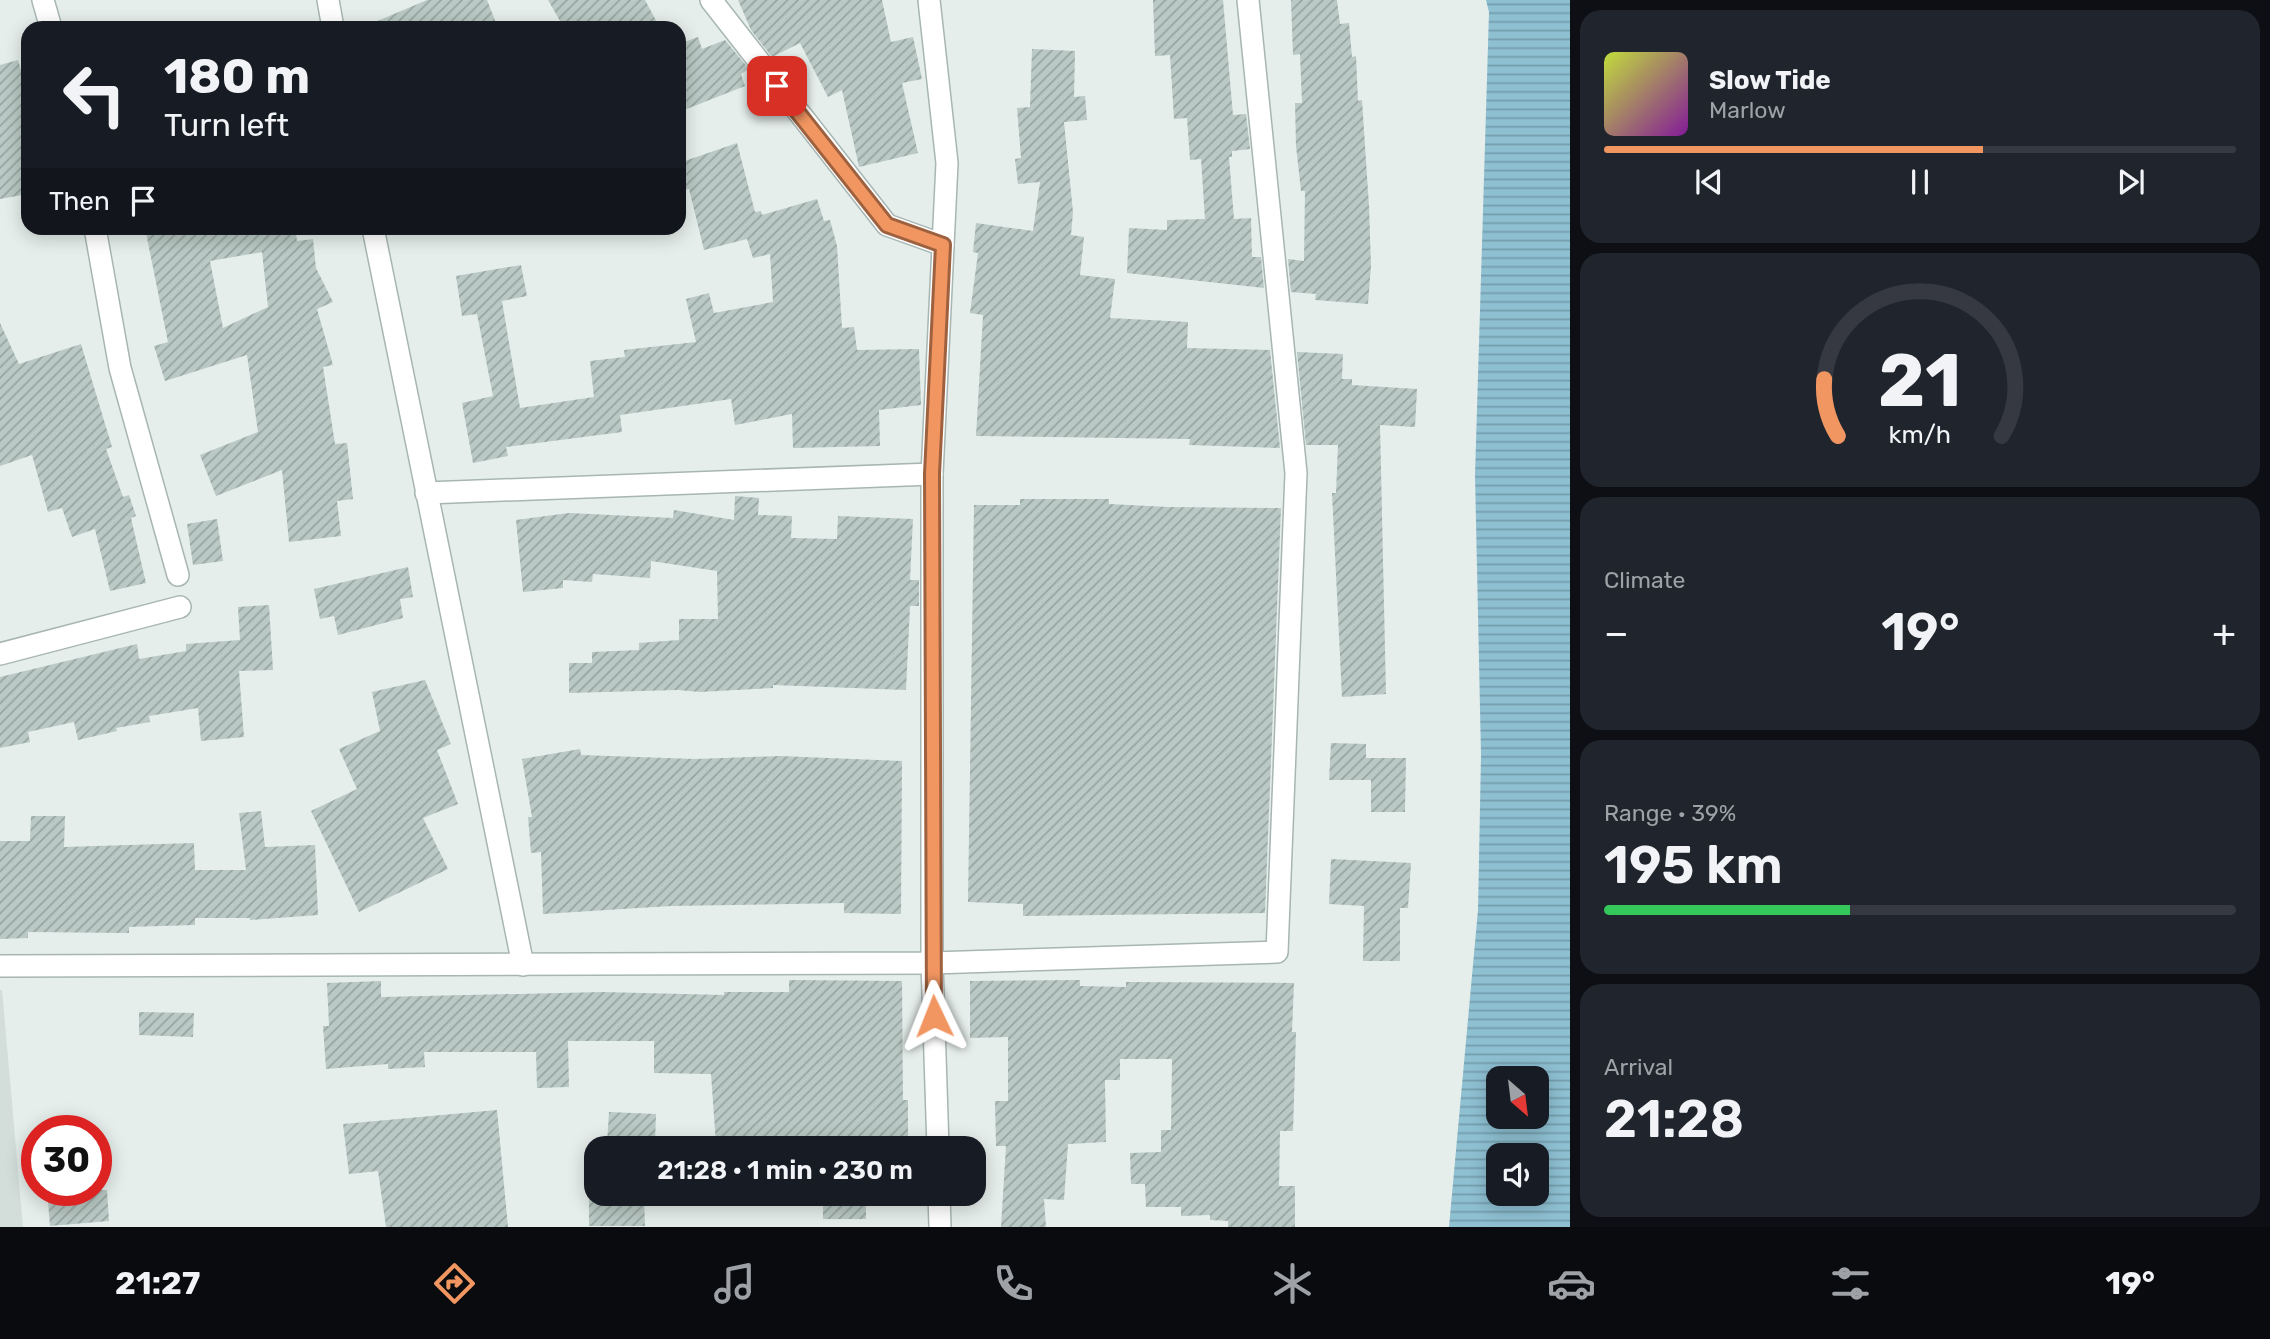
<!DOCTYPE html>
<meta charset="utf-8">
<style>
:root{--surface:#171b24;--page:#20242c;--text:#f1f3f6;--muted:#9ea1a6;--line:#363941;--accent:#f19561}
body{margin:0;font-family:Rubik,sans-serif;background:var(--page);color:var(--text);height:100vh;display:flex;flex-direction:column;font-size:26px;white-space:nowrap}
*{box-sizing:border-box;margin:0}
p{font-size:23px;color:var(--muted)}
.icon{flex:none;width:38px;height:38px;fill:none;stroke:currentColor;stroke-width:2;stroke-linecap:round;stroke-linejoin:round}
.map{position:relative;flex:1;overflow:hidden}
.panel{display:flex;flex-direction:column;gap:10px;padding:10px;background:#0d0f14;width:700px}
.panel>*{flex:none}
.top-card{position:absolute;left:21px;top:21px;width:665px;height:214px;border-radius:21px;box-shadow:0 4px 18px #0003;background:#171b24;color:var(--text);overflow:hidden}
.needle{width:46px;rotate:152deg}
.controls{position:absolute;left:1486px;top:1066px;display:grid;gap:14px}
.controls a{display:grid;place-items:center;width:63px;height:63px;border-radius:14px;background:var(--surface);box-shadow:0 4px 18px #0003;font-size:35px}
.speed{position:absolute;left:21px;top:1115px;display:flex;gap:14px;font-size:35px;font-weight:700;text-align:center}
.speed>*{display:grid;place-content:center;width:91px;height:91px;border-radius:50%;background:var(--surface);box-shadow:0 4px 18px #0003;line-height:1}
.speed .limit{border:10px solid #d22;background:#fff;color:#111}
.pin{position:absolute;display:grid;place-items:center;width:60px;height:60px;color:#fff;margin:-30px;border-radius:14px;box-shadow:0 4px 10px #0006}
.me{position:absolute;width:77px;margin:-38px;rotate:358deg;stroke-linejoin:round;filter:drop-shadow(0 0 5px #0008)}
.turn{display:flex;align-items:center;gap:24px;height:147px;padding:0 28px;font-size:32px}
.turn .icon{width:91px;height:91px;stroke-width:2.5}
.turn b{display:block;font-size:49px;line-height:60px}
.then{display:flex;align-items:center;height:66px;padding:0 28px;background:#0003;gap:14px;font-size:26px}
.big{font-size:52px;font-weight:600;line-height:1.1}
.panel .card{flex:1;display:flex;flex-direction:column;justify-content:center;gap:10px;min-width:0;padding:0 24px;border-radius:21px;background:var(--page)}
.panel .dial{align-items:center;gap:0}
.dial svg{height:182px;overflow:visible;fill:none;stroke:var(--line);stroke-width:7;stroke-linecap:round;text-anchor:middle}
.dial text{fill:var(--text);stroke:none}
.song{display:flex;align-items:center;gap:21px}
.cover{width:84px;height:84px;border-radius:10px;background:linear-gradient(135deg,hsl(70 70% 55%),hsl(290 70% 35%))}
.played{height:7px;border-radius:4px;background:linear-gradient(90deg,var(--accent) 60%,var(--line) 60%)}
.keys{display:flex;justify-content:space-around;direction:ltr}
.heat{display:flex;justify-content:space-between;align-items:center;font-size:38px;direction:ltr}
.charge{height:10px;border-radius:5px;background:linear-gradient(90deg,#34c759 39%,var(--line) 0)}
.trip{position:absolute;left:584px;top:1136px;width:402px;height:70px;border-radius:21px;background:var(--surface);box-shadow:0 4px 18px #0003;font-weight:600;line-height:70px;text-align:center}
.tabs{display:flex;height:112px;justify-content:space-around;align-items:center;background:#090b0e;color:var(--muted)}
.tabs .icon{width:49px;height:49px}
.tabs .current{color:var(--accent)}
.tabs b{font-size:32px;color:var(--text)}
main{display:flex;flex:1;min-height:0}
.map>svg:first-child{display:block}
.built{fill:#d3deda}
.water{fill:url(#water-rules);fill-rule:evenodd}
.building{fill:url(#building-hatch);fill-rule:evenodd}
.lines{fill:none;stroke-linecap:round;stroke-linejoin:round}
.minor-casing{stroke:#a7b6b3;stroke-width:24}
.minor{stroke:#fff;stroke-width:21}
.route-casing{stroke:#9d613f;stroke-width:18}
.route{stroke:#f19561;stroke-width:12}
</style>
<main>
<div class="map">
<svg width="1570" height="1227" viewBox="0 0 1570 1227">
<defs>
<pattern id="water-rules" width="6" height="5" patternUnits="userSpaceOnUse" patternTransform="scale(1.75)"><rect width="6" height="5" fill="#8ec0d2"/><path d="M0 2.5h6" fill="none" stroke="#749dac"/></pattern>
<pattern id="building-hatch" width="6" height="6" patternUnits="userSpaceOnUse" patternTransform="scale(1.75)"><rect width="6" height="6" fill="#bac9c5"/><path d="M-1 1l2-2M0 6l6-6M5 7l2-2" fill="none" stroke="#97a5a1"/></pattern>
</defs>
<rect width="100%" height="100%" fill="#e5eeeb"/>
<path class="built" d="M 0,990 L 2,990 L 23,1227 L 0,1227 Z"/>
<path class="water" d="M 1486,0 L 1570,0 L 1570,1227 L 1449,1227 L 1478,910 L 1481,755 L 1475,475 L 1489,12 ZM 1498,1078 L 1536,1078 L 1536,1116 L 1498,1116 ZM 1498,1155 L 1536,1155 L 1536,1194 L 1498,1194 Z"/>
<g class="building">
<path d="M 427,0 L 487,0 L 498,28 L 361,28 Z"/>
<path d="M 548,0 L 645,0 L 660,28 L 564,28 Z"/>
<path d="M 738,0 L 882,0 L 891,42 L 913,37 L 922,79 L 902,83 L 918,153 L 859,167 L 842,90 L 828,97 L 800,43 L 772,57 L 751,30 Z"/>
<path d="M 1153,0 L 1223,0 L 1233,115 L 1246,114 L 1250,149 L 1232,151 L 1232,157 L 1229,157 L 1234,219 L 1251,218 L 1252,257 L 1261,257 L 1264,288 L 1127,273 L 1129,228 L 1167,230 L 1167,220 L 1205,219 L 1201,159 L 1190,160 L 1187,118 L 1174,119 L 1170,55 L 1155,56 Z"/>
<path d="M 1291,0 L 1337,0 L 1340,24 L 1349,23 L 1352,57 L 1356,56 L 1358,101 L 1362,100 L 1369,206 L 1371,266 L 1368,304 L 1315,300 L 1316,294 L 1291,292 L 1288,259 L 1304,261 L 1305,191 L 1301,191 L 1296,146 L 1295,103 L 1302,103 L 1300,54 L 1293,55 Z"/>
<path d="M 698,37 L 702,49 L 725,40 L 749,69 L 741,74 L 745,86 L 679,112 L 679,44 Z"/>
<path d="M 1032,49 L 1075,51 L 1074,97 L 1085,96 L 1087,120 L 1064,122 L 1073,212 L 1071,235 L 1084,237 L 1080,275 L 1115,279 L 1110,318 L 1188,322 L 1187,348 L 1270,350 L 1280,448 L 1189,445 L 1190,439 L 976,436 L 983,315 L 970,313 L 978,253 L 973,252 L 976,223 L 1033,231 L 1040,182 L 1018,184 L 1015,159 L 1021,158 L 1017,108 L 1030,107 Z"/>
<path d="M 18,60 L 28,94 L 28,194 L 0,199 L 0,65 Z"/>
<path d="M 737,143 L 755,212 L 761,211 L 762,215 L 817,199 L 824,221 L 830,220 L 837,246 L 842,328 L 854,327 L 857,350 L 919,349 L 921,405 L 879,410 L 880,446 L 793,448 L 792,414 L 735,425 L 731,399 L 620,415 L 622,432 L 506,447 L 508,456 L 473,463 L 462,403 L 493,396 L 477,314 L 462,316 L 456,276 L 521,265 L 527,296 L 502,301 L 520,408 L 594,397 L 590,361 L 625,357 L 624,350 L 696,342 L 686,299 L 709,293 L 714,313 L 773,302 L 770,254 L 753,258 L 747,239 L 704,250 L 689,189 L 679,192 L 679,163 Z"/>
<path d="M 145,228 L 295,228 L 297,241 L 313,239 L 316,268 L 333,302 L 317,309 L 333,365 L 323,367 L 335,444 L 347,443 L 353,499 L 337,501 L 341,536 L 289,542 L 282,470 L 216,496 L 200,455 L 258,432 L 247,355 L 165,381 L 154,346 L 168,342 ZM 262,252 L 268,307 L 223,328 L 210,261 Z"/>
<path d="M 0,323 L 19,364 L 81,344 L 112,447 L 106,449 L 123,497 L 129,495 L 136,516 L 131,518 L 146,583 L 110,591 L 95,529 L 72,537 L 62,508 L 48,512 L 32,455 L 0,466 Z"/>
<path d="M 1297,352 L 1343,354 L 1342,379 L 1352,379 L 1352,385 L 1417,389 L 1415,427 L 1380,425 L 1386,694 L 1342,697 L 1332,493 L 1336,493 L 1338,445 L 1306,445 Z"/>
<path d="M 735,496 L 759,498 L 758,515 L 792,516 L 791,538 L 837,539 L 838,516 L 913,519 L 910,580 L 919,580 L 919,606 L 910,606 L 906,690 L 773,685 L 773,688 L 700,692 L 678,690 L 569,693 L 569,663 L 592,663 L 592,652 L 639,650 L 639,643 L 679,640 L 679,619 L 718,619 L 717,571 L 651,561 L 650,578 L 593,574 L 592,582 L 563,580 L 563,588 L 523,592 L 516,520 L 569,513 L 673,518 L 674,510 L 734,520 Z"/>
<path d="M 1020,499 L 1109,499 L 1109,504 L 1168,507 L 1281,508 L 1265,913 L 1023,916 L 1023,904 L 968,902 L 974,505 L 1020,505 Z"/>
<path d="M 217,519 L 223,561 L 193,565 L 187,524 Z"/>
<path d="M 408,567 L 413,597 L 400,599 L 403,618 L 338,635 L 334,616 L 320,619 L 314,589 Z"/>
<path d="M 269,605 L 273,670 L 239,671 L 244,737 L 201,741 L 198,708 L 149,716 L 150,722 L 116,728 L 117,731 L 78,740 L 74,722 L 28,732 L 30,742 L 0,748 L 0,677 L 137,644 L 139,659 L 186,651 L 186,644 L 240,640 L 238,607 Z"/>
<path d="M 425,680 L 451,744 L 437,750 L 458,804 L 423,818 L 448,869 L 359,912 L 311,811 L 357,789 L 339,749 L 380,731 L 372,692 Z"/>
<path d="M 1331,743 L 1366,744 L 1366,758 L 1406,758 L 1405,812 L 1371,812 L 1371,780 L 1329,780 Z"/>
<path d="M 580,749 L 581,755 L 695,759 L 780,756 L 902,761 L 901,914 L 844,913 L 844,903 L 671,906 L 543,914 L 541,852 L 531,853 L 528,817 L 532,817 L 522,759 Z"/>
<path d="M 261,811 L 265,847 L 315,845 L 318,915 L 250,920 L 250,918 L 195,918 L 195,925 L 129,927 L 129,933 L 28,932 L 28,938 L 0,939 L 0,841 L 30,841 L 31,816 L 65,816 L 64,847 L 194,843 L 195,870 L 246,870 L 239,813 Z"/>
<path d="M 1331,859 L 1411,863 L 1408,908 L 1400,908 L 1400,961 L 1363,961 L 1364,906 L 1329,904 Z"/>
<path d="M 789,980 L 902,981 L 903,1100 L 908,1100 L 908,1141 L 876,1140 L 875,1147 L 784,1144 L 784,1139 L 716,1144 L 711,1074 L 654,1073 L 654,1041 L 568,1041 L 569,1087 L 537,1088 L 536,1052 L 424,1052 L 425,1067 L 388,1069 L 388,1064 L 326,1069 L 323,1026 L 329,1026 L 327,983 L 381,981 L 381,997 L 602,992 L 724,995 L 724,992 L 789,992 Z"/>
<path d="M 1080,980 L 1080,986 L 1126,987 L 1126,982 L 1294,983 L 1292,1032 L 1296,1032 L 1293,1131 L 1280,1131 L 1279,1186 L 1295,1186 L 1295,1227 L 1228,1227 L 1228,1221 L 1210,1220 L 1210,1215 L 1181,1216 L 1181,1207 L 1146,1207 L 1145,1184 L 1131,1184 L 1130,1153 L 1161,1152 L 1161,1130 L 1171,1130 L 1172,1059 L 1120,1059 L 1120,1080 L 1105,1080 L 1106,1142 L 1068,1144 L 1064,1200 L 1044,1199 L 1046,1227 L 1001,1227 L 1006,1146 L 996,1146 L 995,1101 L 1008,1101 L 1008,1037 L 970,1038 L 970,981 Z"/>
<path d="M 139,1012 L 194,1013 L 193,1037 L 139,1035 Z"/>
<path d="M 497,1110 L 508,1227 L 386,1227 L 378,1171 L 349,1174 L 343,1124 Z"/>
<path d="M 609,1112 L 656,1114 L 655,1145 L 607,1143 Z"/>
<path d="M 47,1190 L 107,1190 L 109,1221 L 50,1226 Z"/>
<rect x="823" y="1194" width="43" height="25"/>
<path d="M 589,1197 L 644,1197 L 645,1226 L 589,1226 Z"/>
</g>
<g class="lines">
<defs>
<g id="minor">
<path d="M 43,0 L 51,28"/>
<path d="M 328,0 L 333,28"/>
<path d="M 711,0 L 887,225 L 943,245"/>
<path d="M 929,0 L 947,163 L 932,474 L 932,963 L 938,1148"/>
<path d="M 95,228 L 120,368 L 178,575"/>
<path d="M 373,228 L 523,965"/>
<path d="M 426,493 L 932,474"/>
<path d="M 0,654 L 180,607"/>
<path d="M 0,966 L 932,963 L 1277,952 L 1296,473 L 1248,0"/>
<path d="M 939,1194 L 940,1227"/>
</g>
</defs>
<use href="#minor" class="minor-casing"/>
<use href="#minor" class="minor"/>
</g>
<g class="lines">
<defs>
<path id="route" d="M 777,86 L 887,225 L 943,245 L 932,474 L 934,1016"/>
</defs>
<use href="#route" class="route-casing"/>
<use href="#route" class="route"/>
</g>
</svg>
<div class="controls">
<a><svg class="needle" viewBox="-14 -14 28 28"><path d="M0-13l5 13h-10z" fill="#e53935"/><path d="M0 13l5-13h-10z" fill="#9ea1a6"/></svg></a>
<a><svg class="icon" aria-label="sound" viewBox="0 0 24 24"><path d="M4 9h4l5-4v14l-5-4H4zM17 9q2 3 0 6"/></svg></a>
</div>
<div class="speed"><div class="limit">30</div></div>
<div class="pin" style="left:777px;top:86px;background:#d93025"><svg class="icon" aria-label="arrive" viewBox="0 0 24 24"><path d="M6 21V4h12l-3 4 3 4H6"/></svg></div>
<svg class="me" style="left:934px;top:1016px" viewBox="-20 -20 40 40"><path d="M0-17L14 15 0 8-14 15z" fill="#f19561" stroke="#fff" stroke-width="4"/></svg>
<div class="trip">21:28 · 1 min · 230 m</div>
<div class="top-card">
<div class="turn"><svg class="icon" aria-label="left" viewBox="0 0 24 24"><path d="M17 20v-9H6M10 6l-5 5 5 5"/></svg><div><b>180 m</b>Turn left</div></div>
<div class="then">Then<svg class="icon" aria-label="arrive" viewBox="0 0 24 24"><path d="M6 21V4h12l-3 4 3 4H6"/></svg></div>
</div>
</div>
<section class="panel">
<div class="card">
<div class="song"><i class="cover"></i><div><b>Slow Tide</b><p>Marlow</p></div></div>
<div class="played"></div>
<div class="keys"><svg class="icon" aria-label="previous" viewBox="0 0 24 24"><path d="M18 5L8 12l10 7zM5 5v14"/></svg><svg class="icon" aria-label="pause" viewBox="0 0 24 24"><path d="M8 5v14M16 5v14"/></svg><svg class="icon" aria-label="next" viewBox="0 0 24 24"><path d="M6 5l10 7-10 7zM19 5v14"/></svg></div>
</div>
<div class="card dial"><svg viewBox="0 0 100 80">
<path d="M14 69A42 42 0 1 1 86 69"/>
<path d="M14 69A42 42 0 0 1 8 44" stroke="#f19561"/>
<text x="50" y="56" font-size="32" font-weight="700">21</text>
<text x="50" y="72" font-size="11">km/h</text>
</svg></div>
<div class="card"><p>Climate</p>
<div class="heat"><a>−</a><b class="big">19°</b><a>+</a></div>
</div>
<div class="card"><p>Range · 39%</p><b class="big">195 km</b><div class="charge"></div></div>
<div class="card"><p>Arrival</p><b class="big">21:28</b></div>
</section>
</main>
<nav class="tabs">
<b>21:27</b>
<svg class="icon current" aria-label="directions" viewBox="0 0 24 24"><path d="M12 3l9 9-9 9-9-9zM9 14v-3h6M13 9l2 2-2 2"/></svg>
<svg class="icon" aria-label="music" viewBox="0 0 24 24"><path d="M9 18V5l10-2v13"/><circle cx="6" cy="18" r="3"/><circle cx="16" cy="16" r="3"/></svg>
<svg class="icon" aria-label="phone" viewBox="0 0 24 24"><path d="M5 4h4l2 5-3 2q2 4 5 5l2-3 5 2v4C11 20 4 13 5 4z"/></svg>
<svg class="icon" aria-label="climate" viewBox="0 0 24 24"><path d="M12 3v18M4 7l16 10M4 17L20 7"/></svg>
<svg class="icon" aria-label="car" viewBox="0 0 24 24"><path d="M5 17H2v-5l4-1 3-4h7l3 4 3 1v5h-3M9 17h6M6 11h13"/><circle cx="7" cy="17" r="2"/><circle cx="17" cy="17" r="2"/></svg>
<svg class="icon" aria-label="filters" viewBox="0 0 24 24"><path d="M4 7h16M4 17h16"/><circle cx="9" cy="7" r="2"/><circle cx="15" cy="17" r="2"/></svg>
<b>19°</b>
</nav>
